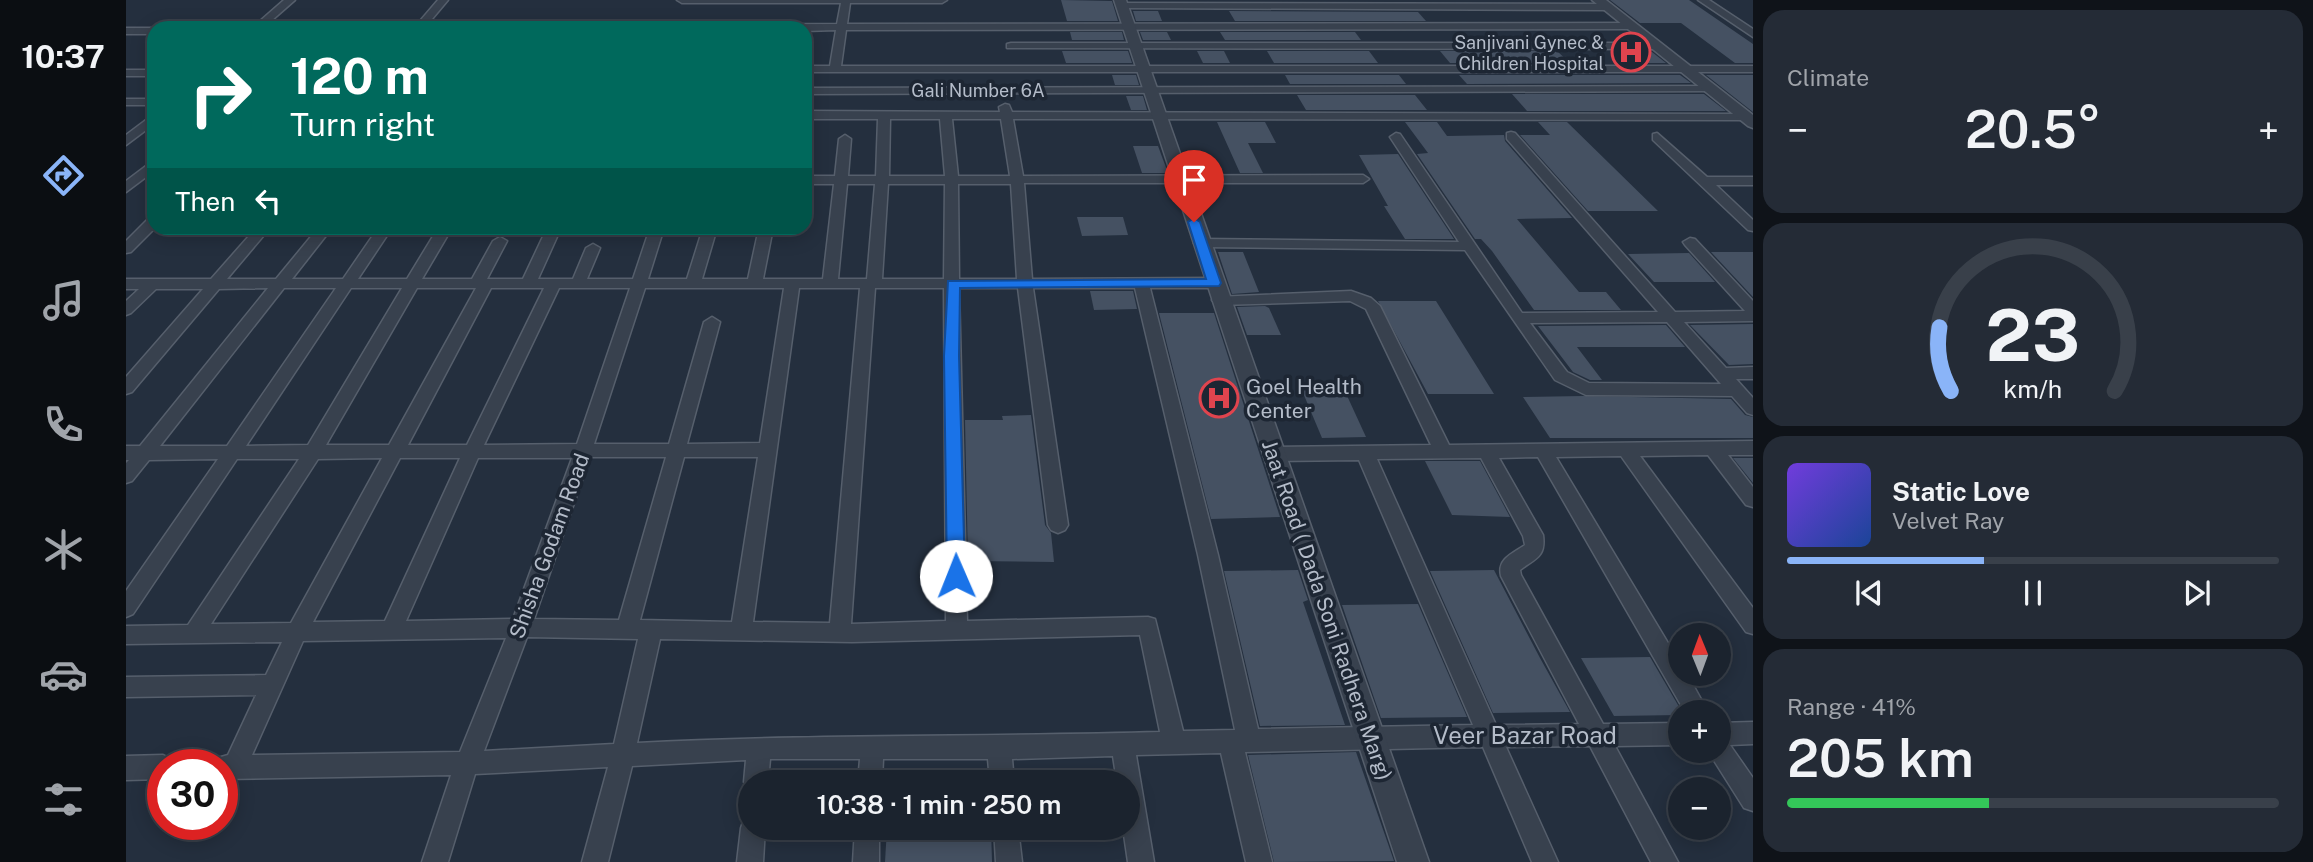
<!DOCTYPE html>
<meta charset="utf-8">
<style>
:root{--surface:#1b232e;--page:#242b36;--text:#f1f3f6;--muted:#a0a4aa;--line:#39404a;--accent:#8ab4f8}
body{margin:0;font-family:"Public Sans",sans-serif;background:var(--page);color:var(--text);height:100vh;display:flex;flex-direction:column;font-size:26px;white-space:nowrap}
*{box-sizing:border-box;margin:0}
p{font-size:23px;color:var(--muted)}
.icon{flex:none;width:38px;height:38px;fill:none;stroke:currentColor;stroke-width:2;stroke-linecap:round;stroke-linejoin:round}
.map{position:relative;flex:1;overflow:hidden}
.drawer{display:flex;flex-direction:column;gap:10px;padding:10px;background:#0f1319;width:560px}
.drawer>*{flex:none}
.guide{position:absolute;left:21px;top:21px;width:665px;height:214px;border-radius:21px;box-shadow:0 4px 18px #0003,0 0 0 2px var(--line);background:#00695c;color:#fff;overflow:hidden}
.needle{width:46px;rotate:359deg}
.buttons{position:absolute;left:1542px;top:623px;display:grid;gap:14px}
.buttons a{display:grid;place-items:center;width:63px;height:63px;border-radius:50%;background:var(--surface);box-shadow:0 4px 18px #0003,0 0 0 2px var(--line);font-size:35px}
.speed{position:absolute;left:21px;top:749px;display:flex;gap:14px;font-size:35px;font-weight:700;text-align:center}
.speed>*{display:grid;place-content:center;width:91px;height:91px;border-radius:50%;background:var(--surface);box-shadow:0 4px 18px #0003,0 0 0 2px var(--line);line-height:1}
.speed .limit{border:10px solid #d22;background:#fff;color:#111}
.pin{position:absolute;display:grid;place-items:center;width:60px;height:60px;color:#fff;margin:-72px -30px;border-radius:50% 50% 50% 0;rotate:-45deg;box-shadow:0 0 7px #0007}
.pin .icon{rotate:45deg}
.me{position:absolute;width:77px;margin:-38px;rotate:359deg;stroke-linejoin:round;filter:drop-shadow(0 0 5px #0008)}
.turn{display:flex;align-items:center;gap:24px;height:147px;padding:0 28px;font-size:32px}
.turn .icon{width:91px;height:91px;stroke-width:2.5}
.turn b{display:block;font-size:49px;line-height:60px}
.then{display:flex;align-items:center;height:66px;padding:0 28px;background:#0003;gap:14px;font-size:26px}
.big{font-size:52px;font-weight:600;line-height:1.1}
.drawer .widget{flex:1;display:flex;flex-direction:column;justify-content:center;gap:10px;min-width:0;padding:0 24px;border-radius:21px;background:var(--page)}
.drawer .dial{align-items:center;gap:0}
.dial svg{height:182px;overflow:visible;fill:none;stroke:var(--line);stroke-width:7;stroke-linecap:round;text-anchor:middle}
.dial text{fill:var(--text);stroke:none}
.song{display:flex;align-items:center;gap:21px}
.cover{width:84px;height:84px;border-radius:10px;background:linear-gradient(135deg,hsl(260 70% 55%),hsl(220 70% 35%))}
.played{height:7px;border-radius:4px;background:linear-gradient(90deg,var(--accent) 40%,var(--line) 40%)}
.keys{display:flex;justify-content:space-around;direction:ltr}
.heat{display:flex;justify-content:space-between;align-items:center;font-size:38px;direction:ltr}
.charge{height:10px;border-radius:5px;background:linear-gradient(90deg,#34c759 41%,var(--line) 0)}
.trip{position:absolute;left:612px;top:770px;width:402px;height:70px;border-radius:35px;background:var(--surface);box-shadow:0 4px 18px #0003,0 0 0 2px var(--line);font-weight:600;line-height:70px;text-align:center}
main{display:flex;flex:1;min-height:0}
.tabs{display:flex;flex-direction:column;width:126px;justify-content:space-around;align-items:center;background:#0b0e12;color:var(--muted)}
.tabs .icon{width:49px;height:49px}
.tabs .selected{color:var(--accent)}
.tabs b{font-size:32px;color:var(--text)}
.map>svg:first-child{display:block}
.building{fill:#455162}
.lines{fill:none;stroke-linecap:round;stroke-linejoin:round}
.minor-casing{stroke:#565f6c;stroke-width:3}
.tertiary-casing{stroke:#565f6c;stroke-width:3}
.minor{fill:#38414e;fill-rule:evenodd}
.tertiary{fill:#38414e;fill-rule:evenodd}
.route{fill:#1a73e8;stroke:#114b97;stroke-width:2}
.labels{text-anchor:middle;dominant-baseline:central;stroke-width:7;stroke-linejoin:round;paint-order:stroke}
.far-poi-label{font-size:18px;fill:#b4bcc9;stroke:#1d2633;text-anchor:end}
.far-street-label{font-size:18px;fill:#b4bcc9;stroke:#1d2633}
.poi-label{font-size:21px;fill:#b4bcc9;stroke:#1d2633;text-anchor:start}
.street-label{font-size:21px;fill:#b4bcc9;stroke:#1d2633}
.near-street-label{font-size:24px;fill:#b4bcc9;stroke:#1d2633}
</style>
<main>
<nav class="tabs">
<b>10:37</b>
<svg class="icon selected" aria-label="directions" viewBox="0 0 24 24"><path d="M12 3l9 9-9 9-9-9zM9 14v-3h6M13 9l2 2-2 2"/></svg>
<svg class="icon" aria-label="music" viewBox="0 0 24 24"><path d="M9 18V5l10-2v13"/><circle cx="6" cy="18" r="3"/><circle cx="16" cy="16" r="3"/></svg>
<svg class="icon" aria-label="phone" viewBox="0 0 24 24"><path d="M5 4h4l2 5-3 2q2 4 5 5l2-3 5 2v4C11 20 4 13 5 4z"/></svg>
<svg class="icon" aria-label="climate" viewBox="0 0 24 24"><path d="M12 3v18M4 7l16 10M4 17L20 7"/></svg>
<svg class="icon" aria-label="car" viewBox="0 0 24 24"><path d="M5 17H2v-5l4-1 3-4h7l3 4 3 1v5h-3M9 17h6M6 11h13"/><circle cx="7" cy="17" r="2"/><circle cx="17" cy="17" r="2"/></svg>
<svg class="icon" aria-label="filters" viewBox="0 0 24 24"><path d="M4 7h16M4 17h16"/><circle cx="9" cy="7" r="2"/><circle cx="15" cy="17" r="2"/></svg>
</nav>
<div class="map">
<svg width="1627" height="862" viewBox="0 0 1627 862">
<rect width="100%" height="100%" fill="#242f3e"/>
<g class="building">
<path d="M 935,0 L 986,1 L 992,21 L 941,21 Z"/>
<path d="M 1484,0 L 1563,0 L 1627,44 L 1627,63 L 1609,63 L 1555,23 L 1514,23 Z"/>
<path d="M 1007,11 L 1032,11 L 1036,21 L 1010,21 Z"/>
<path d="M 1103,11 L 1292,12 L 1300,21 L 1109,21 Z"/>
<path d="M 944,32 L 996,32 L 998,40 L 946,40 Z"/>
<path d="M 1014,32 L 1041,32 L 1045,40 L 1017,40 Z"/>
<path d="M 1094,32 L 1229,32 L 1235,40 L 1099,40 Z"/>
<path d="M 936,51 L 1002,51 L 1006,63 L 940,63 Z"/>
<path d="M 1071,51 L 1098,51 L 1104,63 L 1077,63 Z"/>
<path d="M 1141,51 L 1243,51 L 1252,63 L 1148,63 Z"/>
<path d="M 1314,51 L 1431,51 L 1444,63 L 1324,63 Z"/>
<path d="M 1491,52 L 1526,52 L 1540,63 L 1505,63 Z"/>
<path d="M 986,75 L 1010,75 L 1013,85 L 989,85 Z"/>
<path d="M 1159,75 L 1273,75 L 1280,84 L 1164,84 Z"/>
<path d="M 1333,75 L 1554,75 L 1565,83 L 1341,84 Z"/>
<path d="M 1580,75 L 1627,75 L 1627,112 Z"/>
<path d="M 1386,94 L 1578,94 L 1600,111 L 1401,111 Z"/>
<path d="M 1171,95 L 1289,95 L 1301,110 L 1180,110 Z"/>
<path d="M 1000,96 L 1017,96 L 1021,110 L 1005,110 Z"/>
<path d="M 1091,122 L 1139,122 L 1150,143 L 1122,143 L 1137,173 L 1114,173 Z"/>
<path d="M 1279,122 L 1311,122 L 1321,136 L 1378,135 L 1379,141 L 1446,218 L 1391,219 L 1453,292 L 1480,292 L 1495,310 L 1408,310 L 1366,251 L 1355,239 L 1349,239 L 1291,154 L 1302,153 Z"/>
<path d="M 1412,122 L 1441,122 L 1532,211 L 1462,211 L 1394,135 L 1424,135 Z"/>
<path d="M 1007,146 L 1032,146 L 1042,173 L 1016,173 Z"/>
<path d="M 1272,154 L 1328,239 L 1279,239 L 1258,206 L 1262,206 L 1233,155 Z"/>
<path d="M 951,217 L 997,217 L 1002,235 L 956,236 Z"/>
<path d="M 1092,252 L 1117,252 L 1133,292 L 1106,294 Z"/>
<path d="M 1585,252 L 1627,252 L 1627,297 Z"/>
<path d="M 1563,253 L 1589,282 L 1528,282 L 1502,254 Z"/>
<path d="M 964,291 L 1007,291 L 1011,309 L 968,310 Z"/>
<path d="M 1252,301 L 1310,301 L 1368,394 L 1302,394 Z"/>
<path d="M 1139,306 L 1143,308 L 1155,335 L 1121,335 L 1111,307 Z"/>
<path d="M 1033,313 L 1088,313 L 1154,517 L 1085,519 Z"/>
<path d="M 1627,324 L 1627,364 L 1603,365 L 1564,325 Z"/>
<path d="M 1540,325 L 1559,347 L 1451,347 L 1476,380 L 1464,380 L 1447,372 L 1412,326 Z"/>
<path d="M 1217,387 L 1240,437 L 1196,438 L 1175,388 Z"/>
<path d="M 1457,396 L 1605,399 L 1619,415 L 1627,417 L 1627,438 L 1424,438 L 1397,397 Z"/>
<path d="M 905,415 L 919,525 L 925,533 L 928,562 L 842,561 L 839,420 L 877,420 L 876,416 Z"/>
<path d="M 1607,458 L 1627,458 L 1627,483 Z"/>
<path d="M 1299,461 L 1354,461 L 1384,517 L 1326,515 Z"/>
<path d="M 1172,570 L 1182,600 L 1177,602 L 1219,725 L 1134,726 L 1098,571 Z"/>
<path d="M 1368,570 L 1414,658 L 1444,712 L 1367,713 L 1304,571 Z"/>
<path d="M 1292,604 L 1341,717 L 1255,718 L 1216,605 Z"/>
<path d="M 1524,657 L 1556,712 L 1554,715 L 1488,716 L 1455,658 Z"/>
<path d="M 1230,752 L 1268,861 L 1148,862 L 1122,755 Z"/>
<path d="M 761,828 L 865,828 L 866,862 L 759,862 Z"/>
</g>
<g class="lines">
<defs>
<g id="minor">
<path d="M 158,0 L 169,0 L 137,28 L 126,28 Z"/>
<path d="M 312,0 L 322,0 L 301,25 L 711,24 L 715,3 L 556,3 L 551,0 L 821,0 L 816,3 L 724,3 L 721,24 L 1504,23 L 1509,26 L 1504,29 L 720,30 L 715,66 L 1627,66 L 1627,72 L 679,72 L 679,66 L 704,66 L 710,30 L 679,31 L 679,28 L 288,28 Z"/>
<path d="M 1572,0 L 1583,0 L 1627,29 L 1627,37 Z"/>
<path d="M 996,3 L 1481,4 L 1486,7 L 1481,10 L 993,8 L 993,4 Z"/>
<rect x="0" y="28" width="28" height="6"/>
<path d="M 885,43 L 1529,43 L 1534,46 L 1529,49 L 881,48 L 881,44 Z"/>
<rect x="0" y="70" width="28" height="6"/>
<path d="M 1584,86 L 1588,87 L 1588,91 L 679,94 L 679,88 Z"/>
<rect x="0" y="99" width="28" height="6"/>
<path d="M 879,104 L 883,105 L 886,112 L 1622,114 L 1624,116 L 1618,120 L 887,119 L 897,176 L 1237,175 L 1243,179 L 1237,183 L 898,183 L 906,279 L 1089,278 L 1096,283 L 1089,288 L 1024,288 L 1092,555 L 1132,729 L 1347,725 L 1233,460 L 1148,461 L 1142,459 L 1139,454 L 1142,449 L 1148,447 L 1305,445 L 1240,309 L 1224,301 L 1094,305 L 1089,303 L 1086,300 L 1089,297 L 1225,291 L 1245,298 L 1254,306 L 1323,445 L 1627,441 L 1627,455 L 1602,455 L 1627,487 L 1627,507 L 1620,505 L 1582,455 L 1514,456 L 1627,608 L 1627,634 L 1620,632 L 1495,456 L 1430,457 L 1554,663 L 1554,674 L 1561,674 L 1582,712 L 1559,712 L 1412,457 L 1373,458 L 1417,535 C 1420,557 1410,558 1394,570 L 1395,575 L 1477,724 L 1554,723 L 1554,745 L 1489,746 L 1552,862 L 1525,862 L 1464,746 L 1380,747 L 1432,862 L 1406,862 L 1357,747 L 1119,752 L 1146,862 L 1120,862 L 1095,753 L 1010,755 L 1028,862 L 1002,862 L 997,828 L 1003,828 L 1003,782 L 991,782 L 987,756 L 886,759 L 888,782 L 864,782 L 862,759 L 757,759 L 756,782 L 732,782 L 734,759 L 644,759 L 642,782 L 625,782 L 625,792 L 618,782 L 620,760 L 506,766 L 482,862 L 456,862 L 482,767 L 349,774 L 322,862 L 296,862 L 325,775 L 96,779 L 96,765 L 85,765 L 88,759 L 102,755 L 130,695 L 0,697 L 0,677 L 140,675 L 156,642 L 0,644 L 0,626 L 62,625 L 173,459 L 111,459 L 7,614 L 0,617 L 0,591 L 92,459 L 23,460 L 6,481 L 0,483 L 0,463 L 3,460 L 0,460 L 0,446 L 14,446 L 142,288 L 93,289 L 6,392 L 0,394 L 0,377 L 77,289 L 30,289 L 5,313 L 0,315 L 0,301 L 13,289 L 0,289 L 0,279 L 85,279 L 130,228 L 144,228 L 101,279 L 150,279 L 192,228 L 206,228 L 166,279 L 217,279 L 252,228 L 266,228 L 232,279 L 281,279 L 312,228 L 326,228 L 296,279 L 346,279 L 367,241 L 374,237 L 381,241 L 361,279 L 397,279 L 421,228 L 435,228 L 412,279 L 447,279 L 460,248 L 467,244 L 474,248 L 461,279 L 507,279 L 524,228 L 538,228 L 522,279 L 561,279 L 577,228 L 591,228 L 576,279 L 622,279 L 633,228 L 647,228 L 637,279 L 697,279 L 708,184 L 679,184 L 679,176 L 709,176 L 713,139 L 719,135 L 725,139 L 722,176 L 750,176 L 752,119 L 679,119 L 679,111 L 874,112 L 873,107 ZM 764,119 L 814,119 L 819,176 L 763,176 ZM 826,119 L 875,119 L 884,176 L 832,176 ZM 721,184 L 749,184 L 741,279 L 712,279 ZM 762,184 L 819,184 L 818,279 L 756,279 ZM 832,184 L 885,184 L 891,279 L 833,279 ZM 158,288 L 210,288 L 101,446 L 34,446 ZM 225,288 L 276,288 L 182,445 L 120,446 ZM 291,288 L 350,288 L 263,445 L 200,445 ZM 365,288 L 418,288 L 341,445 L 282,445 ZM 433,288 L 504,288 L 451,444 L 358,445 ZM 519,288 L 658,288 L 634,443 L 561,444 L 594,322 L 586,317 L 578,322 L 543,444 L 468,444 ZM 673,288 L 734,288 L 704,623 L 627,622 ZM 749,288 L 818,288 L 820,621 L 725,624 ZM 833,288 L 892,288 L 922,525 L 925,530 L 932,533 L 939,530 L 942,525 L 907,288 L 1009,288 L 1072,555 L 1109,730 L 1057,731 L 1029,619 L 1022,617 L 841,621 ZM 464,457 L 540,457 L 493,620 L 408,619 ZM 558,457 L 632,457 L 606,622 L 514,620 ZM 256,458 L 165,623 L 85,624 L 192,459 ZM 274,458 L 334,458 L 259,621 L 187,622 ZM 352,458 L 446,458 L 387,619 L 280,621 ZM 1355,458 L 1397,536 L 1399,545 C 1386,554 1371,559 1375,576 L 1453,724 L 1370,725 L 1251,459 ZM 1014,635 L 1034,732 C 860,737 685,734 511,743 L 534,639 L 726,642 ZM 401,637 L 512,639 L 488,744 L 358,751 ZM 380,638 L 334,752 L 126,755 L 177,641 Z"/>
<path d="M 28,114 L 28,124 L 0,145 L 0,135 Z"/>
<path d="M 1385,132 L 1389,133 L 1549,312 L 1619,311 L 1559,245 L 1557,242 L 1564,238 L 1569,239 L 1627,301 L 1627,321 L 1558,322 L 1600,368 L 1627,367 L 1627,379 L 1610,379 L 1627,398 L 1627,415 L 1621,413 L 1606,396 L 1460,395 L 1429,380 L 1339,250 L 1075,247 L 1068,243 L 1075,239 L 1333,242 L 1264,137 L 1270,133 L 1274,134 L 1396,313 L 1532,312 L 1381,139 L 1381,133 ZM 1541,322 L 1595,384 L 1463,383 L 1441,372 L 1404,323 Z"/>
<path d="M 1531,133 L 1581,177 L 1627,177 L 1627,185 L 1590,185 L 1627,220 L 1627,231 L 1622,230 L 1527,140 L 1527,134 Z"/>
<path d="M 28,160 L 28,171 L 0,192 L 0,181 Z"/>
<path d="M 28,217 L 29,228 L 5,252 L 0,253 L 0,241 L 23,218 Z"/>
<path d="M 1627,722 L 1627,744 L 1604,745 L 1627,778 L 1627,811 L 1618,808 L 1582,751 L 1592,751 L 1592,723 Z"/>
<path d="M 37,755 L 45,759 L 48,765 L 37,765 L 37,779 L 0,780 L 0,756 Z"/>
<path d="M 625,817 L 625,828 L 639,828 L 637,862 L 611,862 L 615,828 L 618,819 Z"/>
<path d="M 729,828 L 753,828 L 753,862 L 727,862 Z"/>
<path d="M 868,828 L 892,828 L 896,862 L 870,862 Z"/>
</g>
<g id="tertiary">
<path d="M 988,0 L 1000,0 L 1303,862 L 1271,862 Z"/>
<path d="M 1466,0 L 1480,0 L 1627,115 L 1627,128 L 1622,126 Z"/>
</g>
</defs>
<use href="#minor" class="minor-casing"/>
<use href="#tertiary" class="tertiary-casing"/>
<use href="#minor" class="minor"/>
<use href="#tertiary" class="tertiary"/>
</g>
<path class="route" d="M 1068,218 L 1074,222 L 1095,283 L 1093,286 L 834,288 L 833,356 L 839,576 L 836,581 L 830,583 L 823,581 L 821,576 L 818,356 L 822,281 L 1080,279 L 1062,222 Z"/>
<defs>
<symbol id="hospital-ring" viewBox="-11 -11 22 22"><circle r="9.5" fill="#1d2633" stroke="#e0444e" stroke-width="1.5"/><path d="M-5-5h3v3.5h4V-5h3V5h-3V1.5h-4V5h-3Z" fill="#e0444e"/></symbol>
</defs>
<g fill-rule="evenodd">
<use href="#hospital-ring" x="1483" y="30" width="44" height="44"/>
<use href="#hospital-ring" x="1071" y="376" width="44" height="44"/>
</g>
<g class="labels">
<g class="far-poi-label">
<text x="1478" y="42">Sanjivani Gynec &amp;<tspan x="1478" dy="21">Children Hospital</tspan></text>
</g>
<g class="far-street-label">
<text x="852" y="90">Gali Number 6A</text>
</g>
<g class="poi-label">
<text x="1120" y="386">Goel Health<tspan x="1120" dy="24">Center</tspan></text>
</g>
<g class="street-label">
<text transform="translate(423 546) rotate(-70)">Shisha Godam Road</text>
<text transform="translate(1201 610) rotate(71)">Jaat Road ( Dada Soni Radhera Marg)</text>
</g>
<g class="near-street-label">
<text x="1399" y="735">Veer Bazar Road</text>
</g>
</g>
</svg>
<div class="buttons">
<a><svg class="needle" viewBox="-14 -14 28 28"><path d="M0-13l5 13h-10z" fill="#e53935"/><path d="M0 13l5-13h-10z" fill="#a0a4aa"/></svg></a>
<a>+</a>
<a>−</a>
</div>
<div class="speed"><div class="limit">30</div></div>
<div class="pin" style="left:1068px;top:222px;background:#d93025"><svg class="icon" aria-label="arrive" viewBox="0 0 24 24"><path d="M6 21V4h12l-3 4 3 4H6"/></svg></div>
<svg class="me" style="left:830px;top:576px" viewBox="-20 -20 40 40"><circle r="19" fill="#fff"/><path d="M0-13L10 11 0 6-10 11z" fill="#1a73e8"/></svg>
<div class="trip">10:38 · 1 min · 250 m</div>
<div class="guide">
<div class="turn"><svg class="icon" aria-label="right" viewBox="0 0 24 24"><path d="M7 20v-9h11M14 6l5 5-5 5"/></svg><div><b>120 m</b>Turn right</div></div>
<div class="then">Then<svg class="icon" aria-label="left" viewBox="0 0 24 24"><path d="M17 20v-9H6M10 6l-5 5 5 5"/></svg></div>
</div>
</div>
<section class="drawer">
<div class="widget"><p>Climate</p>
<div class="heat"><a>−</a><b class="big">20.5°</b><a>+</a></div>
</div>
<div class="widget dial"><svg viewBox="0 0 100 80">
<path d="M14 69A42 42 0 1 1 86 69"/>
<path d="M14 69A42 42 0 0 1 9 41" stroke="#8ab4f8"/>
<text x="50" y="56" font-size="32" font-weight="700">23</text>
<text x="50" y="72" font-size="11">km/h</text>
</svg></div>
<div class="widget">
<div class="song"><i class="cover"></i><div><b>Static Love</b><p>Velvet Ray</p></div></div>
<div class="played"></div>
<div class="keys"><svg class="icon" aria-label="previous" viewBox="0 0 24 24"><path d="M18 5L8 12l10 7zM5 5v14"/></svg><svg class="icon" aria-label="pause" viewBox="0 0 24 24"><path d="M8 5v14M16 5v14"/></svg><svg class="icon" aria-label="next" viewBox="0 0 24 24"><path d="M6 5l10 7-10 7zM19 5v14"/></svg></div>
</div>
<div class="widget"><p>Range · 41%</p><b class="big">205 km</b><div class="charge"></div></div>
</section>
</main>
